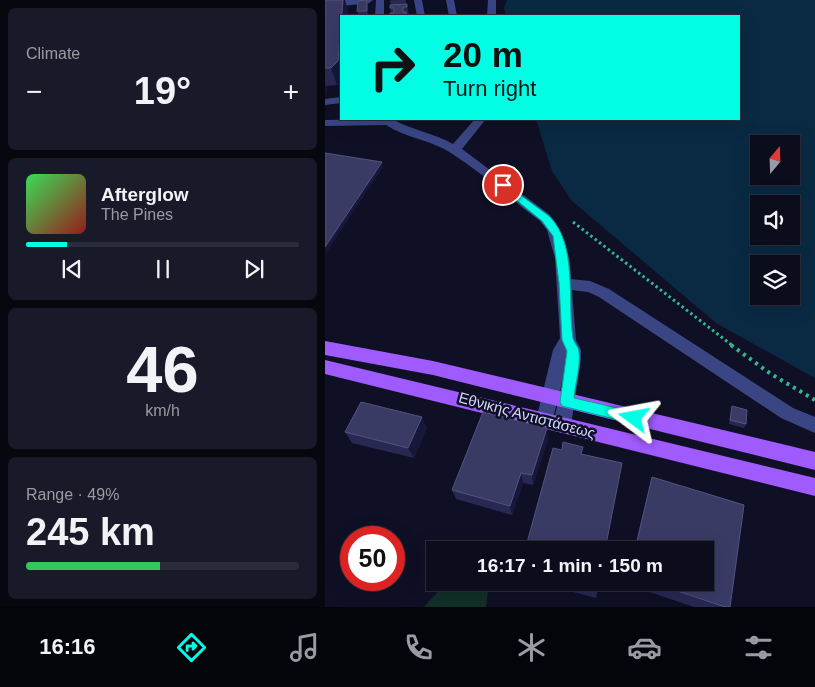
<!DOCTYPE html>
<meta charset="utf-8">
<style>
:root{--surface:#0b0c1c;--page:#191a29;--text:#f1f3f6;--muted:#9a9ba3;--line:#2b2c3b;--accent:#01fee4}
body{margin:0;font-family:Arial,sans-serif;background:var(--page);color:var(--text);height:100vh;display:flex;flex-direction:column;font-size:19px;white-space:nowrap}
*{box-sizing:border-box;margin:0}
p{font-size:16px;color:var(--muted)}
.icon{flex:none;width:28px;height:28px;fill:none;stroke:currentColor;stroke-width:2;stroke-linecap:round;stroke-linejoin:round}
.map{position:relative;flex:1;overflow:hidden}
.panel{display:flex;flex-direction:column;gap:8px;padding:8px;background:#06070f;width:325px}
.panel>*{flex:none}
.guide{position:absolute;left:15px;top:15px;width:400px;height:105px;border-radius:0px;box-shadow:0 5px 20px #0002,0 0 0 1px var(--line);background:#01fee4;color:#111;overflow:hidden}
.needle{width:32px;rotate:19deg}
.tools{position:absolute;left:425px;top:135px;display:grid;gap:10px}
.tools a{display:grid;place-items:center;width:50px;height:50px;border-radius:0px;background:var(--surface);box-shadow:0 5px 20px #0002,0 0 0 1px var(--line);font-size:25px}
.speed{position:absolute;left:15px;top:526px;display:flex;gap:10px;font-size:25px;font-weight:700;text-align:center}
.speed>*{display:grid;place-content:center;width:65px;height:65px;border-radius:50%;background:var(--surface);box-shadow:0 5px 20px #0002,0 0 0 1px var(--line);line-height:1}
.speed .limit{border:8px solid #d22;background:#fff;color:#111}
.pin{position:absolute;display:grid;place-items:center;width:42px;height:42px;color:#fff;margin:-21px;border:2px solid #fff;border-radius:50%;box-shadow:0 1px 5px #0007}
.me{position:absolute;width:55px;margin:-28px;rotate:283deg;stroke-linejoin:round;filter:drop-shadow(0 0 4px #0008)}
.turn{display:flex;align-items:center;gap:18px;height:105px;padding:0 20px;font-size:22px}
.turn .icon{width:65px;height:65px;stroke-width:2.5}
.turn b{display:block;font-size:35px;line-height:42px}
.big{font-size:38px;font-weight:700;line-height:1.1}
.panel .tile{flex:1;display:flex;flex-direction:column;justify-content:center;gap:8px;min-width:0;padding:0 18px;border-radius:8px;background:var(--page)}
.panel .dial{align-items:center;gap:0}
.dial b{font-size:65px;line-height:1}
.song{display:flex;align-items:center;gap:15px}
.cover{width:60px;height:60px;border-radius:8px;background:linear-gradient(135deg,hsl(130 70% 55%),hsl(0 70% 35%))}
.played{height:5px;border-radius:2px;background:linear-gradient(90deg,var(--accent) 15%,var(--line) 15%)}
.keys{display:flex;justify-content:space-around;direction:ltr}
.heat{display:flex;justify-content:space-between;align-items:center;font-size:28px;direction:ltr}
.charge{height:8px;border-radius:4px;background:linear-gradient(90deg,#34c759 49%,var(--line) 0)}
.trip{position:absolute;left:101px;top:541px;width:288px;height:50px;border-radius:0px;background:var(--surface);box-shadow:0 5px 20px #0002,0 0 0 1px var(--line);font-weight:700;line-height:50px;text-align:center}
.tabs{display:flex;height:80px;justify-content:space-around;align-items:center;background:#04050b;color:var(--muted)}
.tabs .icon{width:35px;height:35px}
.tabs .current{color:var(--accent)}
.tabs b{font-size:22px;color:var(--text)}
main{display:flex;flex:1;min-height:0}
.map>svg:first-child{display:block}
.green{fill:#122f28}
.water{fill:#0a2a43;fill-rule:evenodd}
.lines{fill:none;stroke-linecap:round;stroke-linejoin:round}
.path-far1{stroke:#2fb794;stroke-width:3;stroke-dasharray:2.5 3;stroke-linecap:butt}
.path{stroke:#2fb794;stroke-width:4;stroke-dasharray:3 4.5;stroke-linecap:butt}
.minor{fill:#3a4684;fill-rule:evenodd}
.major{fill:#a05bff;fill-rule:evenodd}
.wall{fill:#282853}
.shaded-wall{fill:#161739}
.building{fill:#3a3b65;stroke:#52537e}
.route{fill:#01fee4;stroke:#01a594}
.labels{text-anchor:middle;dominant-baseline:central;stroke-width:5;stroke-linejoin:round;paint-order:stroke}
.street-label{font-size:15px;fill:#d3d7ff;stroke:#0f1025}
</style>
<main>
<section class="panel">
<div class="tile"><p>Climate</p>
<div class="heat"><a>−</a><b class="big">19°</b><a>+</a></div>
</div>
<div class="tile">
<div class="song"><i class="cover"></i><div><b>Afterglow</b><p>The Pines</p></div></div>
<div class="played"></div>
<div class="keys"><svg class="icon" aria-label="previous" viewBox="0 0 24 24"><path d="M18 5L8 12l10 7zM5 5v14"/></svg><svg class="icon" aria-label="pause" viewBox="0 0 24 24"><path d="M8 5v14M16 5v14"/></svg><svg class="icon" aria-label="next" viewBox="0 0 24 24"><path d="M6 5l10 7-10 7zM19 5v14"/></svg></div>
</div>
<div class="tile dial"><b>46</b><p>km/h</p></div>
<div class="tile"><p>Range · 49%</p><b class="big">245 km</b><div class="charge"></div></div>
</section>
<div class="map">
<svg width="490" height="607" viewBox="0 0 490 607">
<rect width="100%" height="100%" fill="#0f1025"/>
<path class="green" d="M 121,583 L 164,583 L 161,607 L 99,607 Z"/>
<path class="water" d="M 182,0 L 490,0 L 490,378 L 391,323 L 246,200 L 227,171 L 211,119 L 414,119 L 414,16 L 181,16 L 179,8 ZM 434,144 L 466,144 L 466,176 L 434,176 ZM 434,204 L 466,204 L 466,236 L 434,236 ZM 434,264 L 466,264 L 466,296 L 434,296 Z"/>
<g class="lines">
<path class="path-far1" d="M 248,222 L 408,346"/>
<path class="path" d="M 406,345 L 446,374 L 490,400"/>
<g class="minor">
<path d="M 20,0 L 48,0 L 44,3 L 0,8 L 0,2 Z"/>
<path d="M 51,0 L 59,0 L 59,16 L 50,16 Z"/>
<path d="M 89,0 L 97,0 L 100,16 L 92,16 Z"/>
<path d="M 121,0 L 129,0 L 132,16 L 124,16 Z"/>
<path d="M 163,0 L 171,0 L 171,16 L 162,16 Z"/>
<path d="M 16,97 L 16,103 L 0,105 L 0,99 Z"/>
<path d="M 67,119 C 86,130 109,133 128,144 L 150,119 L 161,119 L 137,149 L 225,215 C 240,234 245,254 246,279 L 265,281 L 284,289 L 468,408 L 490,417 L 490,433 L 456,418 L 274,297 L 263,292 L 247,290 L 251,340 L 256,350 L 256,359 L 246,425 L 243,431 L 237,433 L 231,431 L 228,425 L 239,374 L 226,426 L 220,428 L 214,426 L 211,420 L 228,350 L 235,338 L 230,258 L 222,230 L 215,221 C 186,199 157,173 126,153 C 106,140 81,138 61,125 L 0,126 L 0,120 Z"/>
</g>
<g class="major">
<path d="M 0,341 L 108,361 L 490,452 L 490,470 L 108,375 L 0,355 Z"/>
<path d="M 0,360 L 490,478 L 490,496 L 0,374 Z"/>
</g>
</g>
<g class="wall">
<path d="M 0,0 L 23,10 L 16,16 L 16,81 L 12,85 L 1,86 L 2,89 L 0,97 Z"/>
<path d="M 42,0 L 43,5 L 43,15 L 34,16 L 32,11 Z"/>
<path d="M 65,0 L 81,0 L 81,4 L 82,4 L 84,16 L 65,16 L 65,13 L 66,13 L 65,8 L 66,5 Z"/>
<path d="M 407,406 L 421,424 L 419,428 L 404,424 L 406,410 Z"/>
<path d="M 102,428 L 89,458 L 27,443 L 20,432 Z"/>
<path d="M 223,439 L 208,485 L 198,483 L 187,515 L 131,499 L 127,490 Z"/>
<path d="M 327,477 L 419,505 L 405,607 L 369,607 L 301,584 L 301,582 L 380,582 L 380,550 L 309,550 Z"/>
<path d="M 193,582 L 207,582 L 205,591 L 195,588 Z"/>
<path d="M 210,582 L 274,582 L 271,598 Z"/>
</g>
<g class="shaded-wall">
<path d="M 18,0 L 20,0 L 23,10 L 23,16 L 17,16 Z"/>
<path d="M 42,0 L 43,5 L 43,15 L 42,11 Z"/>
<path d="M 16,20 L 16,81 L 12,85 L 6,68 Z"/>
<path d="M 0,84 L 2,89 L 1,97 L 0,95 Z"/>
<path d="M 57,162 L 58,167 L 0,255 L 0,247 Z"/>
<path d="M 97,417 L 102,428 L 89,458 L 83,448 Z"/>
<path d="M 222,428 L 223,439 L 208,485 L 207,475 Z"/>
<path d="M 196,473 L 198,483 L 187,515 L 185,506 Z"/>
<path d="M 203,582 L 207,582 L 205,591 Z"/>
</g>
<g class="building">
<path d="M 0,0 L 18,0 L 13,61 L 6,68 L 0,68 Z"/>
<path d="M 42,0 L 42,11 L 32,11 L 33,1 Z"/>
<path d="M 82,4 L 82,7 L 78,7 L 78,12 L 81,12 L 81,14 L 65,16 L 65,13 L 69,13 L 69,8 L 65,8 L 65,5 Z"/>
<path d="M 0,153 L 57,162 L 0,247 Z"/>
<path d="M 36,402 L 97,417 L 83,448 L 20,432 Z"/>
<path d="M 407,406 L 422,410 L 421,424 L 405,420 Z"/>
<path d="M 158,412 L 222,428 L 207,475 L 196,473 L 185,506 L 127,490 Z"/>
<path d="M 238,442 L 258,447 L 256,454 L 297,463 L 280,550 L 200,550 L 228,448 L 237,450 Z"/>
<path d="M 327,477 L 419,505 L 405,607 L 400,607 L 326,582 L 380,582 L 380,550 L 310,550 Z"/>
<path d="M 244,582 L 274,582 L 273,590 Z"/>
</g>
<path class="route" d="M 178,182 L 224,216 C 253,244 242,301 248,338 C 249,343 254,347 254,352 C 256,364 250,385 249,398 L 309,412 L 313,414 L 315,418 L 313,422 L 309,424 L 237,406 L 235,402 L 242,351 L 237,340 L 234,283 L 228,236 L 217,221 L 175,187 L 175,183 Z"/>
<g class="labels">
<g class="street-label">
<text transform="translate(202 415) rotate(15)">Εθνικής Αντιστάσεως</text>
</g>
</g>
</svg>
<div class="tools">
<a><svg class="needle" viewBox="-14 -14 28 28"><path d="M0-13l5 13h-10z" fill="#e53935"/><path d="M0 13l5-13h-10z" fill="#9a9ba3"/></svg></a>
<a><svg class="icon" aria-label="sound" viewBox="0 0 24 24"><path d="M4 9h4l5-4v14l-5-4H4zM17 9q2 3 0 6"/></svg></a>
<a><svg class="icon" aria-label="layers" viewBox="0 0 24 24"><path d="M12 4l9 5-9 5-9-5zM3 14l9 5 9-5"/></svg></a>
</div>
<div class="speed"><div class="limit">50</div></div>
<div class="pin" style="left:178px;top:185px;background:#d93025"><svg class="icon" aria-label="arrive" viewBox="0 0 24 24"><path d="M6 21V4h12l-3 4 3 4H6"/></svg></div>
<svg class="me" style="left:309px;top:418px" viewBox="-20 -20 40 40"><path d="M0-17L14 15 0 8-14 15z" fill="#01fee4" stroke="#fff" stroke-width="4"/></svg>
<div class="trip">16:17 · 1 min · 150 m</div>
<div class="guide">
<div class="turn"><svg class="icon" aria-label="right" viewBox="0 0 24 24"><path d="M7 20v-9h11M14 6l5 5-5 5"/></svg><div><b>20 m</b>Turn right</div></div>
</div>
</div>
</main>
<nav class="tabs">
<b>16:16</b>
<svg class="icon current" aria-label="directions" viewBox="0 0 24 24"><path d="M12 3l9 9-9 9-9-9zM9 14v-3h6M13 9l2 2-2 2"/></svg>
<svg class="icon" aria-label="music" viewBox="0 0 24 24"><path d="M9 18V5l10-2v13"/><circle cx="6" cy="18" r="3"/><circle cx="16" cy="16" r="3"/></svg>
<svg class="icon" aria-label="phone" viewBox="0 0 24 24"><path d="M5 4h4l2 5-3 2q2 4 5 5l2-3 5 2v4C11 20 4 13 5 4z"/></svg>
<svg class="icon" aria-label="climate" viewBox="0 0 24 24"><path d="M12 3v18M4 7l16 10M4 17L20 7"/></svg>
<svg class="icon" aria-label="car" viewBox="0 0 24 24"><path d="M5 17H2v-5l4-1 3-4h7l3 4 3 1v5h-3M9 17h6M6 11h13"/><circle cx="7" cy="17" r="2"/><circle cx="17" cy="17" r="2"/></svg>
<svg class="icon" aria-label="filters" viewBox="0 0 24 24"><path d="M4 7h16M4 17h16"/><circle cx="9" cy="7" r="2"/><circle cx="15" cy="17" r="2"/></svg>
</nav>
